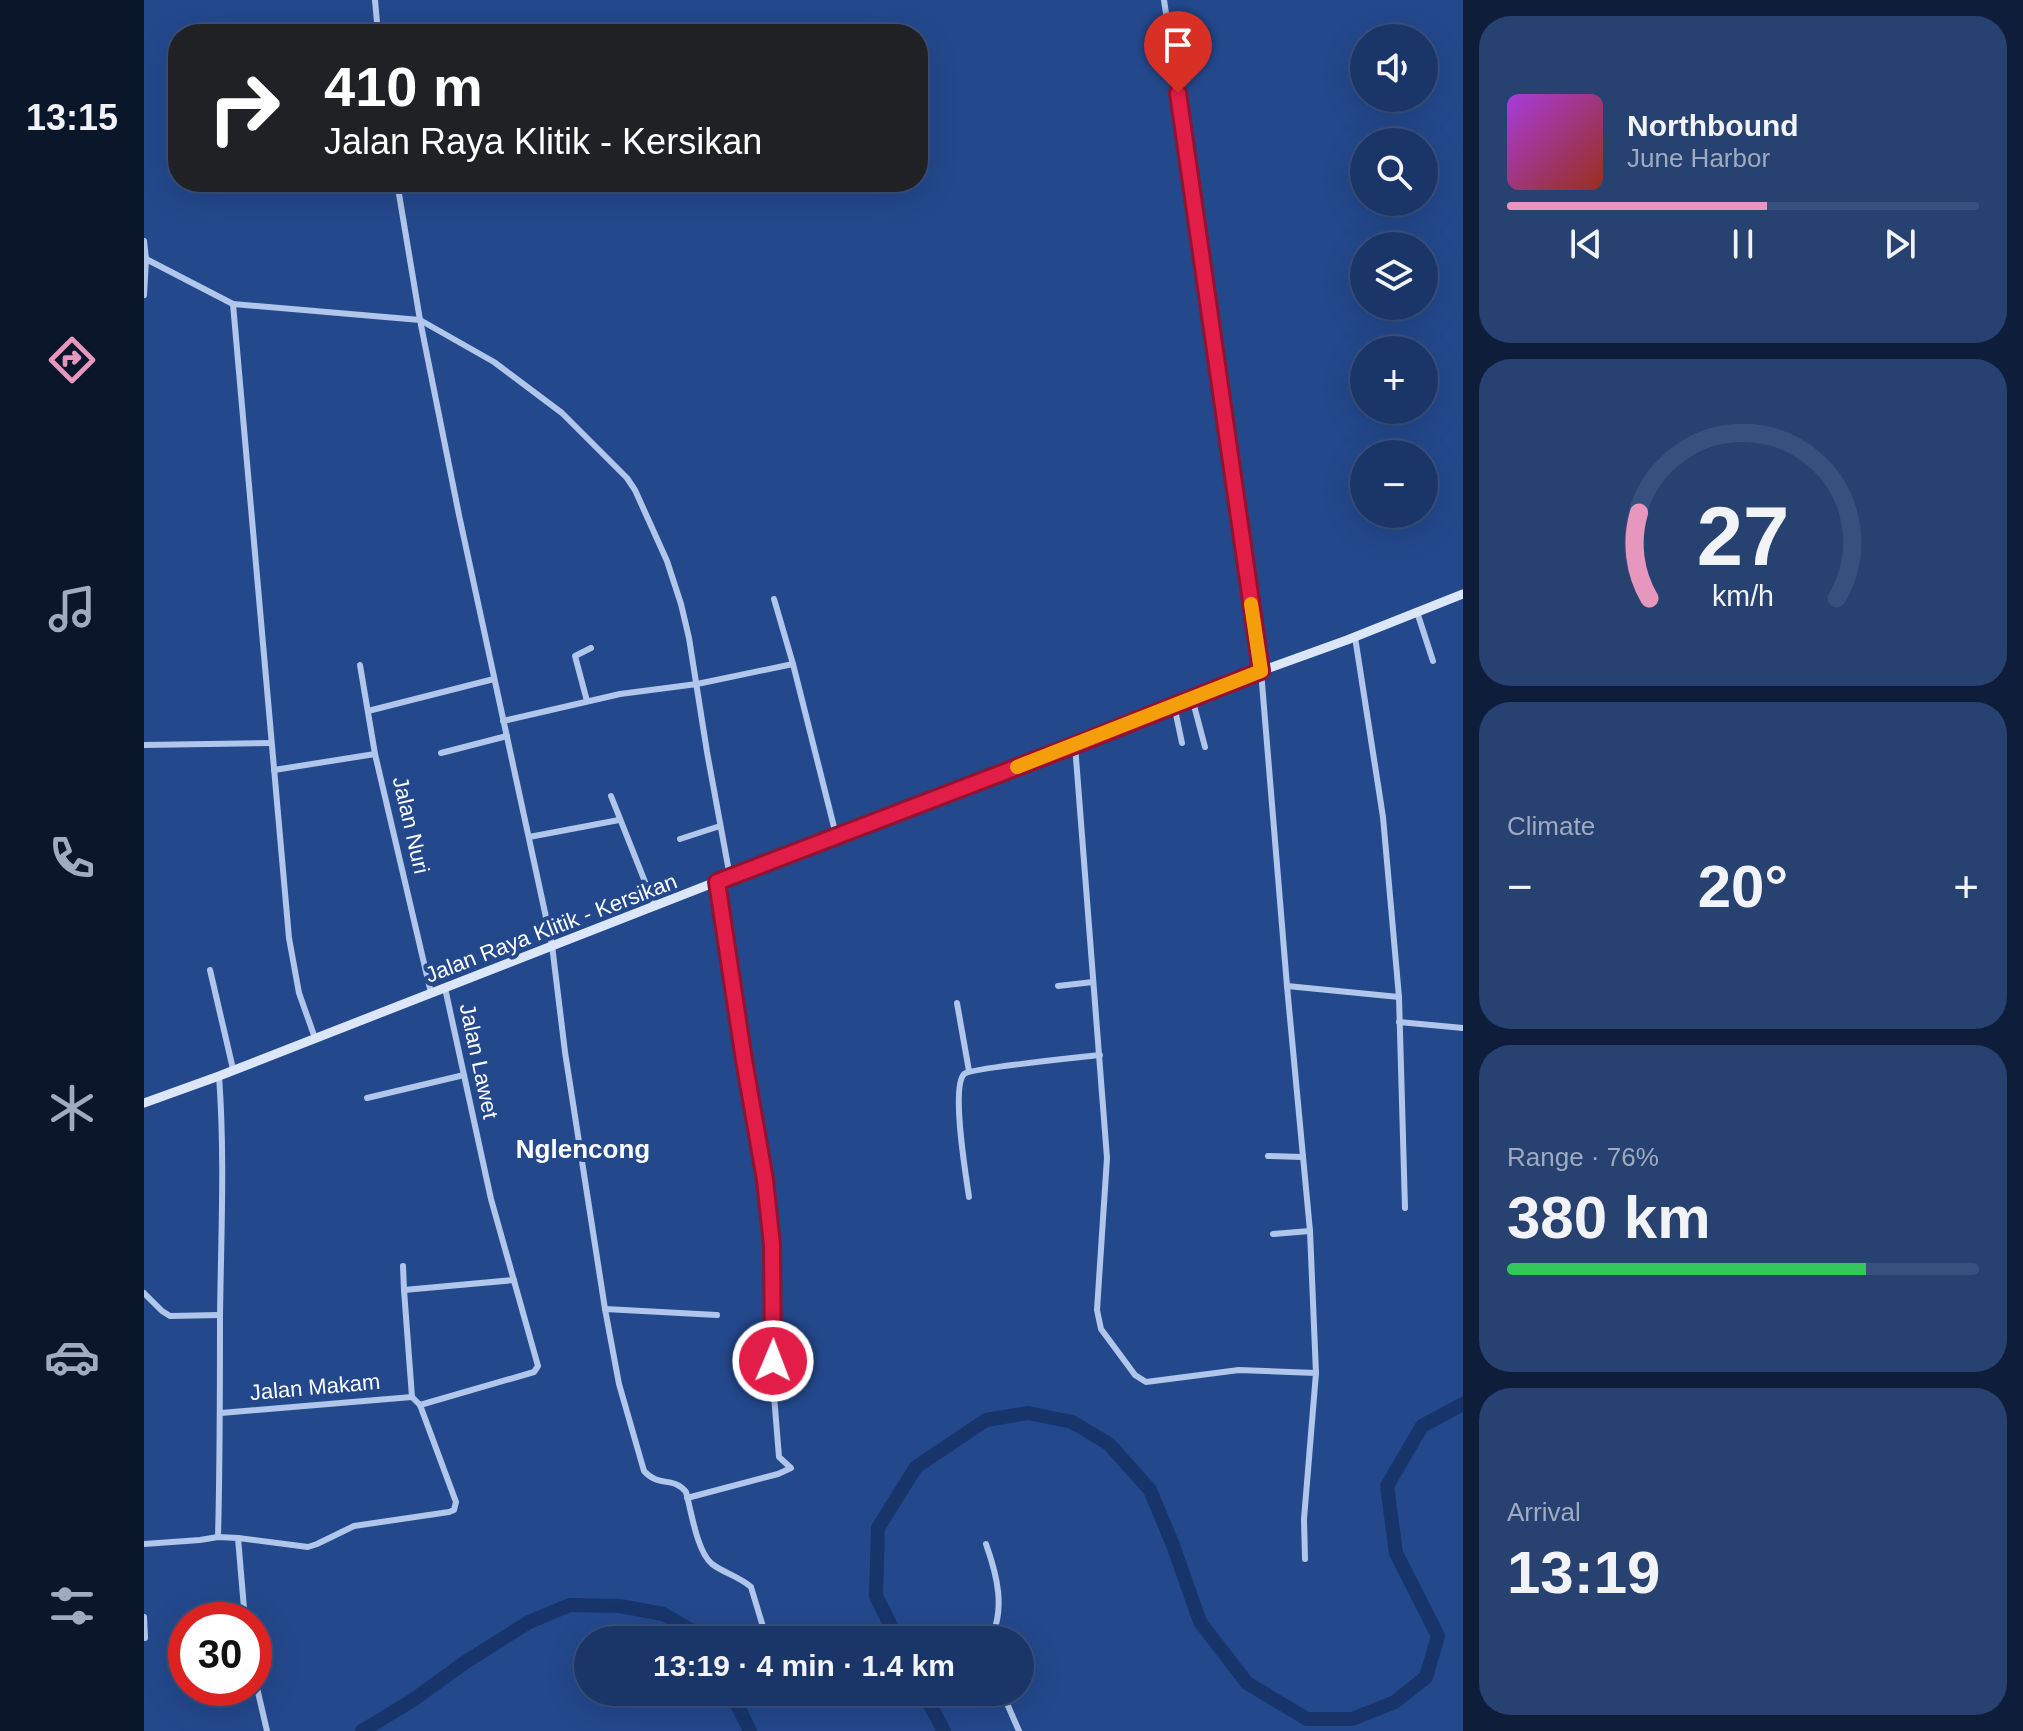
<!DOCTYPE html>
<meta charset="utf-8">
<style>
:root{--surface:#1a3669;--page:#274171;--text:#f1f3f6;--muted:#9fabc0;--line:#38507d;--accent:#e797bd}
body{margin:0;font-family:Helvetica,sans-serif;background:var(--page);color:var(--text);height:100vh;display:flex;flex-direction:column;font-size:30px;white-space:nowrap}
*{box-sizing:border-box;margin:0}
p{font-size:26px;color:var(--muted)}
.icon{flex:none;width:44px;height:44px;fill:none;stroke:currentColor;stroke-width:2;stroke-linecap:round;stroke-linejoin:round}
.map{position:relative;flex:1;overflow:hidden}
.details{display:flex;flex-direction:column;gap:16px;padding:16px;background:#0e1e3a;width:560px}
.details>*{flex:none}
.guide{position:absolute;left:24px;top:24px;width:760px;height:168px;border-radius:32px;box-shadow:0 8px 32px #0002,0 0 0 2px var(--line);background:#202124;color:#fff;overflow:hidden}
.fabs{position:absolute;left:1206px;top:24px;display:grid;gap:16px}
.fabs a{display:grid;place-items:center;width:88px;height:88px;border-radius:50%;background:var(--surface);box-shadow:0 8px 32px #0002,0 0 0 2px var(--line);font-size:40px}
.speed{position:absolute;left:24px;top:1602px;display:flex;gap:16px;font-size:40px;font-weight:700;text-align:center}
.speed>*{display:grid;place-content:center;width:104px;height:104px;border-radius:50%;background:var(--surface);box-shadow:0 8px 32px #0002,0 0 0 2px var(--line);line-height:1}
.speed .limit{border:12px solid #d22;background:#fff;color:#111}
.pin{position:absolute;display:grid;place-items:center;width:68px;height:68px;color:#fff;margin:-82px -34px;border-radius:50% 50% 50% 0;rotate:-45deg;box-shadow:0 0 8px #0007}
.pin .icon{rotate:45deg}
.me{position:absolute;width:88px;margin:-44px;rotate:1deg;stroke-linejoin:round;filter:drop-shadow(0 0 6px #0008)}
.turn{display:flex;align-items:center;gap:28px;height:168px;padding:0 24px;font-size:36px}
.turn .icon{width:104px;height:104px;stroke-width:2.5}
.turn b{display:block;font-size:56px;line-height:68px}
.big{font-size:60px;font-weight:700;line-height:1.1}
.details .tile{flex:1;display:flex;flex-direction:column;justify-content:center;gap:12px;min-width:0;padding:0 28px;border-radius:32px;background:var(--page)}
.details .dial{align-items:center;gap:0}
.dial svg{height:208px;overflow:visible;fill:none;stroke:var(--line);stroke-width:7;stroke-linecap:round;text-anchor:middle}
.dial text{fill:var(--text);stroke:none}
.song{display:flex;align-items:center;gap:24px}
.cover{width:96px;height:96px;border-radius:12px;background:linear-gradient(135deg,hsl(280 70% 55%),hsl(10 70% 35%))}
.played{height:8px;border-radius:4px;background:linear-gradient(90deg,var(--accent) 55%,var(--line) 55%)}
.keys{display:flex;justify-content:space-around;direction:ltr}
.heat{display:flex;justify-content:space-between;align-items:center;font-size:44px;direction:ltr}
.charge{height:12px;border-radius:6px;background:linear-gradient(90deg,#34c759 76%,var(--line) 0)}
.trip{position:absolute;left:430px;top:1626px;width:460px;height:80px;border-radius:40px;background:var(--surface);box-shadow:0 8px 32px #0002,0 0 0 2px var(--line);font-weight:700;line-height:80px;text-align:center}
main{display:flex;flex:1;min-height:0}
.tab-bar{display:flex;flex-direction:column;width:144px;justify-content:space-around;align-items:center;background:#0a162a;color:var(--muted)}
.tab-bar .icon{width:56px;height:56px}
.tab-bar .selected{color:var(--accent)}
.tab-bar b{font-size:36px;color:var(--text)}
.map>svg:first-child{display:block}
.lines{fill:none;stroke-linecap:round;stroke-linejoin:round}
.river{stroke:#18356b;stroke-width:14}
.street{stroke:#b0c6eb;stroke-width:6}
.secondary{stroke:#dce6f9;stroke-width:9}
.route-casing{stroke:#92132f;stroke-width:20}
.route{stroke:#e11d48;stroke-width:14}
.slow{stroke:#f59e0b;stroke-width:14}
.labels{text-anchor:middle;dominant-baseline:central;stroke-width:8;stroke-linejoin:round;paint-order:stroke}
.street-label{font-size:22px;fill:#fff;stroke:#23488c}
.quarter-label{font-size:26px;font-weight:bold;fill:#fff;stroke:#23488c}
</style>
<main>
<nav class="tab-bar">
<b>13:15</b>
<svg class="icon selected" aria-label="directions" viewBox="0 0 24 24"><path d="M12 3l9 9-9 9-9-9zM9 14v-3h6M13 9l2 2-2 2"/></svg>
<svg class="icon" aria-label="music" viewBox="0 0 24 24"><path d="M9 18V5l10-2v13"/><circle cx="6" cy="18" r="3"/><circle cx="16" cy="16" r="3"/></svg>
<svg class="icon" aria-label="phone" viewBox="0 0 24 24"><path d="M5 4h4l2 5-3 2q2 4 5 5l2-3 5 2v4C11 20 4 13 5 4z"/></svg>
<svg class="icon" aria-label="climate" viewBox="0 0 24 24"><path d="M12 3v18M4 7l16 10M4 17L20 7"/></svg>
<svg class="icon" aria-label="car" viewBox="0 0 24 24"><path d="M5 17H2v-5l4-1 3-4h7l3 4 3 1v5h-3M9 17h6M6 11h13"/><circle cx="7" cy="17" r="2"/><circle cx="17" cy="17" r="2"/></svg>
<svg class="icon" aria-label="filters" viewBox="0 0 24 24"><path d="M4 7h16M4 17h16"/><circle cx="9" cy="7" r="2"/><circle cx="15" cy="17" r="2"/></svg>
</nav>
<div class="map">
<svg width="1319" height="1731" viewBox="0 0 1319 1731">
<rect width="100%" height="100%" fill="#23488c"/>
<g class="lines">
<g class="river">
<path d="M 754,1640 L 732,1596 L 734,1528 L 772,1467 L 842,1420 L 884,1413 L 928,1422 L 965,1444 L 1006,1490 L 1029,1545 L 1056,1622 L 1103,1683 L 1163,1719 L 1208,1719 L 1251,1702 L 1282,1677 L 1294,1636 L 1252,1553 L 1243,1486 L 1278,1426 L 1319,1404"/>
<path d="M 587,1692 L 606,1731"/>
<path d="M 779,1692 L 800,1731"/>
<path d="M 218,1731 L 269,1700 L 320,1663 L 385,1622 L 426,1605 L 476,1606 L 519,1614 L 564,1640"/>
</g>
<g class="street">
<path d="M 231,0 L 234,34"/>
<path d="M 1020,0 L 1062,279 L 1117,671 L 1143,986 L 1166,1231 L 1172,1373 L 1160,1519 L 1161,1559"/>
<path d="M 253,182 L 276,320 L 350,362 L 418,413 L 483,478 L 491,490 L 523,561 L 537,604 L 545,638 L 563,752 L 586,877"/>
<path d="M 0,241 L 2,259 L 89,304 L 145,938 L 155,993 L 171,1038"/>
<path d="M 0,295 L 2,259"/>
<path d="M 89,304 L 276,320 L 315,515 L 408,945 L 421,1052 L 461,1309 L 475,1384 L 500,1471 C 515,1488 530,1476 542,1492 C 547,1510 553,1552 568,1564 C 580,1573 596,1577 607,1587 L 623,1640"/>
<path d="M 630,599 L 649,664 L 692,835"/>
<path d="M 1273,612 L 1289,661"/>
<path d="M 1211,637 L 1239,817 L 1255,997 L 1261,1208"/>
<path d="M 216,665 L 231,754 L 287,993"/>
<path d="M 1048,698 L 1061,747"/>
<path d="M 443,701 L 431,656 L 447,648"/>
<path d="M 1030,705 L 1038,743"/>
<path d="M 224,711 L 350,679"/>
<path d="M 359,721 L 476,694 L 553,684 L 649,664"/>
<path d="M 0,745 L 127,743"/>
<path d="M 931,745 L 963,1158 L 953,1310 L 957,1329 L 991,1375 L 1002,1382 L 1095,1370 L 1172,1373"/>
<path d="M 297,753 L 363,736"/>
<path d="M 130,770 L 231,754"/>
<path d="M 467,796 L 511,907"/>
<path d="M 385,837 L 475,820"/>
<path d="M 536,839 L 576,826"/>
<path d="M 66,970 L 89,1069"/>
<path d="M 914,986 L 949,982"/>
<path d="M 1143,986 L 1255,997"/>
<path d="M 813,1003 L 825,1071"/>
<path d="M 1255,1022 L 1319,1028"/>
<path d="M 223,1098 L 320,1075"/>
<path d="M 1124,1156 L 1159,1157"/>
<path d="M 825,1197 C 822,1176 807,1088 820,1074 C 827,1068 939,1057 956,1055"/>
<path d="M 1129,1234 L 1166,1231"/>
<path d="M 259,1266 L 260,1290"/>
<path d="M 0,1293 L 18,1311 L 26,1316 L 76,1315"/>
<path d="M 461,1309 L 573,1315"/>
<path d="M 276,1405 L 390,1372 L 394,1366 L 347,1199 L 301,988"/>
<path d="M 77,1413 L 268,1397"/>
<path d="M 543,1498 L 634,1474 L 647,1468 L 635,1457 L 629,1383 L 628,1245 L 621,1180 L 600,1060 L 573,882"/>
<path d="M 74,1537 C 76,1463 76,1390 76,1316 C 77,1236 81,1156 75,1076"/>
<path d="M 94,1538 L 101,1620"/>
<path d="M 0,1544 L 56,1540 L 74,1537 L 94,1538 L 164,1547 L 173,1544 L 210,1526 L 305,1512 L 310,1510 L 312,1502 L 276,1405 L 268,1397 L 260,1290 L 370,1280"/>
<path d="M 842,1544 C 853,1575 862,1609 846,1640"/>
<path d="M 0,1617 L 1,1638"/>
<path d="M 110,1675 L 123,1731"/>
<path d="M 858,1692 L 875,1731"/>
</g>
<path class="secondary" d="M 0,1103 L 75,1076 L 692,835 L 931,745 L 1117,671 L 1203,640 L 1319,594"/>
</g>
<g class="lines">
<defs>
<path id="route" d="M 629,1361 L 628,1245 L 621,1180 L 600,1060 L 573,882 L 931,745 L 1117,671 L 1034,93"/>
</defs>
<use href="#route" class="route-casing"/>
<use href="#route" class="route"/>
<path class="slow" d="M 873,767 L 1117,671 L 1107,604"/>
</g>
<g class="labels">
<g class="street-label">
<text transform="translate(267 825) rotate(77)">Jalan Nuri</text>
<text transform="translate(407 928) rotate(-21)">Jalan Raya Klitik - Kersikan</text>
<text transform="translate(335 1061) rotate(78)">Jalan Lawet</text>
<text transform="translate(171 1387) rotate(-5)">Jalan Makam</text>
</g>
<g class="quarter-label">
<text x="439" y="1149">Nglencong</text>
</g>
</g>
</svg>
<div class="fabs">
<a><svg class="icon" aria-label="sound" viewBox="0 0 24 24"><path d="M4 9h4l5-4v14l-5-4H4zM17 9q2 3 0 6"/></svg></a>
<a><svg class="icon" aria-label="search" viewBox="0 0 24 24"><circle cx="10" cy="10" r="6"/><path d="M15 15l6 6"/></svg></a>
<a><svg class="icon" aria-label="layers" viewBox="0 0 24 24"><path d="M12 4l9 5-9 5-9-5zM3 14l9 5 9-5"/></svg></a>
<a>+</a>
<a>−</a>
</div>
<div class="speed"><div class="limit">30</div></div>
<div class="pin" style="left:1034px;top:93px;background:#d93025"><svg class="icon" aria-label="arrive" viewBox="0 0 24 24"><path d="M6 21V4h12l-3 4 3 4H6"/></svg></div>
<svg class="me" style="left:629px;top:1361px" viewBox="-20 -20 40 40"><circle r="17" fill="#e11d48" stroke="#fff" stroke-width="3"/><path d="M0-11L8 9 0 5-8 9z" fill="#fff"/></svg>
<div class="trip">13:19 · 4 min · 1.4 km</div>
<div class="guide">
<div class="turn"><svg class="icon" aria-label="right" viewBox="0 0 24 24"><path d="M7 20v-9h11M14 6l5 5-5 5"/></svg><div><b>410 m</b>Jalan Raya Klitik - Kersikan</div></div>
</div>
</div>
<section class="details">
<div class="tile">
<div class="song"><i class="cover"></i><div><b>Northbound</b><p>June Harbor</p></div></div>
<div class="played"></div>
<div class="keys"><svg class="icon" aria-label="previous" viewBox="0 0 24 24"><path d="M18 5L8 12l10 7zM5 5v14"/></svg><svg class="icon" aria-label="pause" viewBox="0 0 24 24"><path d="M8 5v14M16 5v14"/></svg><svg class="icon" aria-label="next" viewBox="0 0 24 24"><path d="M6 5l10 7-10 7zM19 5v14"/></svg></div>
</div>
<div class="tile dial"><svg viewBox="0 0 100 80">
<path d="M14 69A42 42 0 1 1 86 69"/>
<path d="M14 69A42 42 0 0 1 10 36" stroke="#e797bd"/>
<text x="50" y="56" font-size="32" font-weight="700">27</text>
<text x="50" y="72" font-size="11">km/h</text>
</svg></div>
<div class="tile"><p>Climate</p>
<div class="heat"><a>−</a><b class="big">20°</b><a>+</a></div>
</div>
<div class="tile"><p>Range · 76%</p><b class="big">380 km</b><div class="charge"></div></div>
<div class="tile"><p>Arrival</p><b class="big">13:19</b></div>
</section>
</main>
